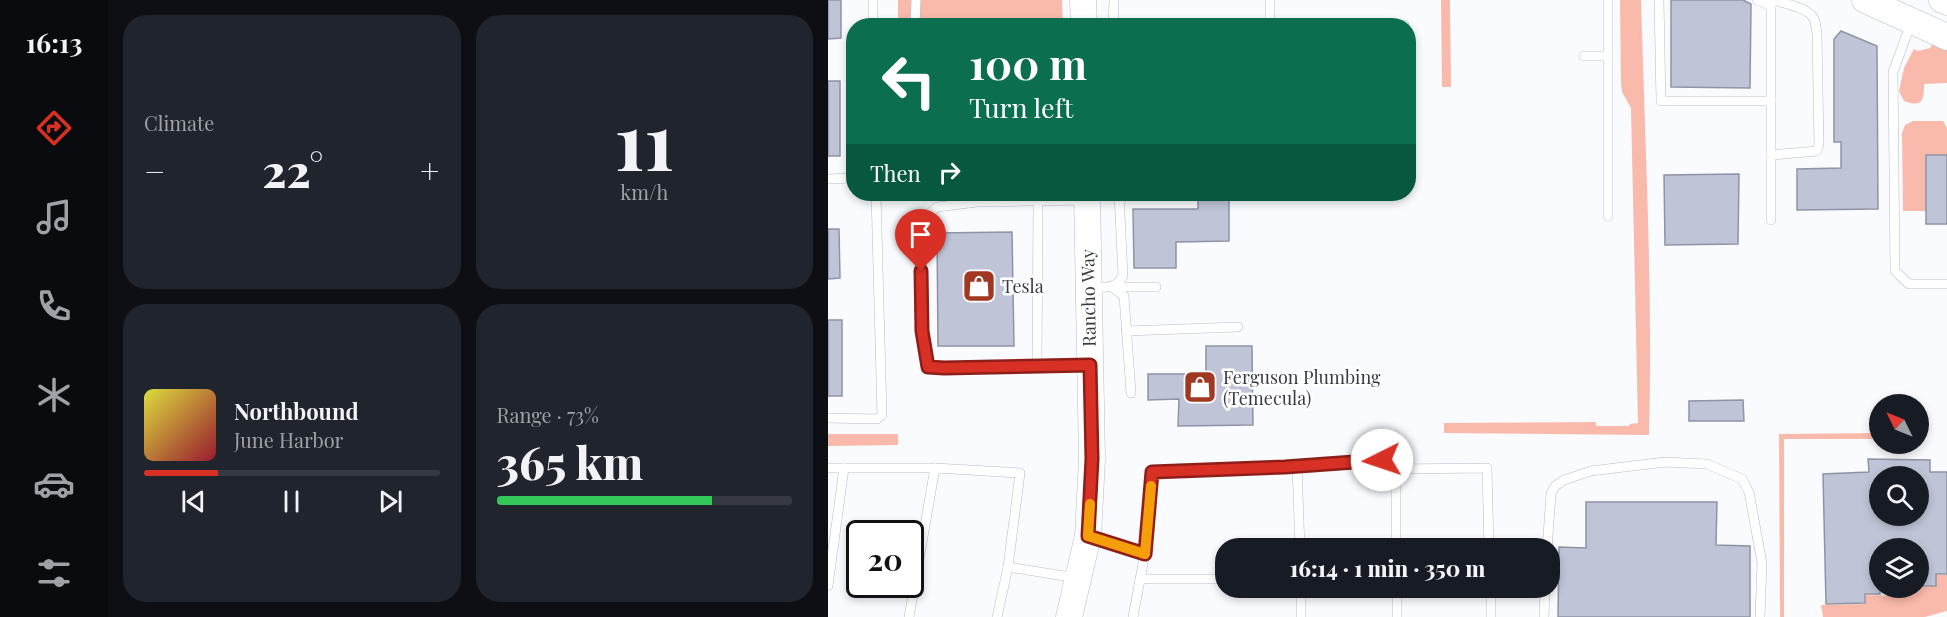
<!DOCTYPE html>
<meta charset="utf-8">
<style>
:root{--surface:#171b24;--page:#20242c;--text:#f1f3f6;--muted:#9ea1a6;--line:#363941;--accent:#d93025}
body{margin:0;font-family:"Playfair Display",serif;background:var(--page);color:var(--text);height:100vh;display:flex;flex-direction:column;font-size:22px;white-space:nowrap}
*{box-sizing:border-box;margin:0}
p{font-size:20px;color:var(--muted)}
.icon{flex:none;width:33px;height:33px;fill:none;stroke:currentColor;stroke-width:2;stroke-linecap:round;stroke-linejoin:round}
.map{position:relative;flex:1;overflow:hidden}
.panel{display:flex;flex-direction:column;gap:15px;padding:15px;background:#0d0f14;width:720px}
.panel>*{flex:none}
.top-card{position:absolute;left:18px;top:18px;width:570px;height:183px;border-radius:24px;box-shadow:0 3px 9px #0003;background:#0b6e4f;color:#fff;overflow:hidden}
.needle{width:39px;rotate:313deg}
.fabs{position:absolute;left:1041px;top:394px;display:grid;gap:12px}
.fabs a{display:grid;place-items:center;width:60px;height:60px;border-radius:50%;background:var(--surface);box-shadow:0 3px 9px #0003;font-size:30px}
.speed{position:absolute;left:18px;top:520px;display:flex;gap:12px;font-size:30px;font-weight:700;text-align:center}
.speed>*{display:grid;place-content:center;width:78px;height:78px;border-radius:50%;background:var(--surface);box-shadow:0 3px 9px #0003;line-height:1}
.speed .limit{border:3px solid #111;border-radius:9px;background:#fff;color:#111}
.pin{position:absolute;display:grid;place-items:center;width:51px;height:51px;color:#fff;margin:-62px -26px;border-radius:50% 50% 50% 0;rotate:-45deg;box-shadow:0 0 6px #0007}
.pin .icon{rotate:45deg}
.me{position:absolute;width:66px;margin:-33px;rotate:266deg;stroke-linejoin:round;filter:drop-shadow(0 0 4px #0008)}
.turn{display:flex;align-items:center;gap:21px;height:126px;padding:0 24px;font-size:27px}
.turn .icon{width:78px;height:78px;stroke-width:2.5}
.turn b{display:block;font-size:42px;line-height:51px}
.then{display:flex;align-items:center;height:57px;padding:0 24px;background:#0003;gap:12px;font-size:22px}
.big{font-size:45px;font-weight:800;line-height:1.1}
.panel .widget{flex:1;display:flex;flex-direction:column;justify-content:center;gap:9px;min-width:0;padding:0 21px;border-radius:24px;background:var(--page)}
.panel .dial{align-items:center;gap:0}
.dial b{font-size:78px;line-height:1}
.song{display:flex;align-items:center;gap:18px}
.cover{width:72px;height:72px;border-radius:9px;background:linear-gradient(135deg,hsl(60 70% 55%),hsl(350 70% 35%))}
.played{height:6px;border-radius:3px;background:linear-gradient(90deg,var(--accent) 25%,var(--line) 25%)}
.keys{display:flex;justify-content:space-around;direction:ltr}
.heat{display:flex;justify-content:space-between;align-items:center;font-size:33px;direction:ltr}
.charge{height:9px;border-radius:4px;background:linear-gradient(90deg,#34c759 73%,var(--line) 0)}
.panel .tiles{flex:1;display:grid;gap:15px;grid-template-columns:repeat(2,1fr)}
.trip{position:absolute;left:387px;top:538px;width:345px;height:60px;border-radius:24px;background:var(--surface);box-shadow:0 3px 9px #0003;font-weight:800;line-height:60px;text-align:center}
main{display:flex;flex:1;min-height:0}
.tabs{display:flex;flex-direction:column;width:108px;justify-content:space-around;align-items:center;background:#090b0e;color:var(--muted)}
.tabs .icon{width:42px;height:42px}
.tabs .active{color:var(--accent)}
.tabs b{font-size:27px;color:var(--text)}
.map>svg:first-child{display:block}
.green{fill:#fabaab}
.building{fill:#bfc5d7;stroke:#8e94a5;stroke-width:1.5;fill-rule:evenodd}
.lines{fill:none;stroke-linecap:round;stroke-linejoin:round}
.lane-casing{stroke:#b7bcce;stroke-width:10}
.secondary-casing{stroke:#b7bcce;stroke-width:27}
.lane{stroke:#fff;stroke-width:9}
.secondary{stroke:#fff;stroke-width:26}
.route-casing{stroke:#8d1f18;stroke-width:15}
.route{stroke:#d93025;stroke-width:10}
.slow{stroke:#f59e0b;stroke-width:10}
.labels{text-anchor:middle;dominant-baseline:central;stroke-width:5;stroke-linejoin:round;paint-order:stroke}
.poi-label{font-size:18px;fill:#393b42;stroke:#fff;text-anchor:start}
.street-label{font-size:18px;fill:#393b42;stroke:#fff}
</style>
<main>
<nav class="tabs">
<b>16:13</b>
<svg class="icon active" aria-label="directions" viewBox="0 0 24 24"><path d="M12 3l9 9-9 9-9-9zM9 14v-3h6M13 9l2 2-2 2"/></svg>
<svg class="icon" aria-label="music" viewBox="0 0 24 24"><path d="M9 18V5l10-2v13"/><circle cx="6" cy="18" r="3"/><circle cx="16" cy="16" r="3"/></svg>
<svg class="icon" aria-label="phone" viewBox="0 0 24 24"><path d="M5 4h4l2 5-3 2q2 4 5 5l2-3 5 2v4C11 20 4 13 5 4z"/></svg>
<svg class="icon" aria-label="climate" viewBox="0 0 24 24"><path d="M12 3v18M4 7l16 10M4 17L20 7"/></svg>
<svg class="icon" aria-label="car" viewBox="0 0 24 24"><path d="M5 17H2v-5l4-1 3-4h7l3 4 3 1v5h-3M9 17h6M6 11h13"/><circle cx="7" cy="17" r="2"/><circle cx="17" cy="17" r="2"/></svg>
<svg class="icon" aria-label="filters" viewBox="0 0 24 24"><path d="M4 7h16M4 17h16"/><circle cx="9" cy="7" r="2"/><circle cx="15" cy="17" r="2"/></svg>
</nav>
<section class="panel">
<div class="tiles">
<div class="widget"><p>Climate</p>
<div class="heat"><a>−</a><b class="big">22°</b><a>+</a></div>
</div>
<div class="widget dial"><b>11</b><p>km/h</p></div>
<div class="widget">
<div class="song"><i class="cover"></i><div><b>Northbound</b><p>June Harbor</p></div></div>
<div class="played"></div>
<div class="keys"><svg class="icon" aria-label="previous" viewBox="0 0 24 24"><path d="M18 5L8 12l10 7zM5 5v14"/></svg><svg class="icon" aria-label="pause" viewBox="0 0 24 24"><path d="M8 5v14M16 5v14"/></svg><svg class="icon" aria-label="next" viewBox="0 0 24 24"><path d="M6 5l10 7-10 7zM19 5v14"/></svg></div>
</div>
<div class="widget"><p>Range · 73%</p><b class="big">365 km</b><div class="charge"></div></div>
</div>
</section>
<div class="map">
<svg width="1119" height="617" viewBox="0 0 1119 617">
<rect width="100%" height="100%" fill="#f9fbfe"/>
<g class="green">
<path d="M 70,0 L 234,0 L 235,25 L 70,25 Z"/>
<path d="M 613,0 L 622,0 L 623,87 L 614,87 Z"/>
<path d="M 792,0 L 813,0 C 817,145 825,290 821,435 L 616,433 L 616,423 L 768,422 L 768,426 L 801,426 L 802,424 L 810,423 L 803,108 L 794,92 L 793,83 Z"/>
<path d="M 1105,43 L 1119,50 L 1119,83 L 1096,84 C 1096,100 1095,108 1076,101 L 1071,91 L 1076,68 L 1086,49 L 1090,51 L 1102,48 Z"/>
<path d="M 1085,121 L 1115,121 L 1119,128 L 1119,155 L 1098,155 L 1098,211 L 1075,211 L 1074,133 L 1077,125 Z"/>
<path d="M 1051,433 L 1051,439 L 956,439 L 956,617 L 952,617 L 951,434 Z"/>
<path d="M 0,434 L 70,434 L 70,445 L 0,446 Z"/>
<path d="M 1108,575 L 1119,575 L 1119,611 L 1097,617 L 995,617 L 993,605 L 1037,604 L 1038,595 L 1072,596 L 1073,588 L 1108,586 Z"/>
</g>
<g class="building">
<path d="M 0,0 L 13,0 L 13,38 L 0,39 Z"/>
<path d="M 843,0 L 915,0 L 923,4 L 922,88 L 843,87 Z"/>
<path d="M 1013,31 L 1049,46 L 1050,209 L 969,210 L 969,169 L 1013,168 L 1013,142 L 1006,142 L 1006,39 Z"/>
<rect x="0" y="81" width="12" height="75"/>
<rect x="1098" y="155" width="21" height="69"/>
<path d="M 911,174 L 910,244 L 837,245 L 836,175 Z"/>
<path d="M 370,194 L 401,194 L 401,241 L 348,242 L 348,268 L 306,268 L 305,209 L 370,209 Z"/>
<path d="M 0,229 L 11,229 L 12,278 L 0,279 Z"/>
<path d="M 184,232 L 186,346 L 110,346 L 109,233 Z"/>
<rect x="0" y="320" width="14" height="76"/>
<path d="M 378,346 L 424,346 L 425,425 L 350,426 L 351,399 L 320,400 L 320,374 L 378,374 Z"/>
<path d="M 915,400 L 916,421 L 861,421 L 861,401 Z"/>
<path d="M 1040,459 L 1102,460 L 1102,472 L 1119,472 L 1119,574 L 1108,574 L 1108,586 L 1090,586 L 1090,549 L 1052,549 L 1052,594 L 1037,594 L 1037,603 L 998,604 L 995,474 L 1041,472 ZM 1052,477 L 1090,477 L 1090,516 L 1052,516 Z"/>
<path d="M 758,502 L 889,502 L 888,545 L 922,546 L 922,617 L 730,617 L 731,547 L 758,548 Z"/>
</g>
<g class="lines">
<defs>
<g id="lane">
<path d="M 45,0 L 45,26"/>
<path d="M 442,0 L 442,26"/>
<path d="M 780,0 L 780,216"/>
<path d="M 831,0 L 833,101 L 943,101"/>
<path d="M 929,0 L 943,6"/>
<path d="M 943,0 L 943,220"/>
<path d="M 1083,23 L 1065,72 L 1067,271 L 1081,284 L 1119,284"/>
<path d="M 87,26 L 88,0"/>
<path d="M 285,26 L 286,0"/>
<path d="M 554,26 L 576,25"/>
<path d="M 756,56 L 780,56"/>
<path d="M 943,155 L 989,151 L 991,144 L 989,34 C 988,28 988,19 983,15 C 976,7 957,4 946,0"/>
<path d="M 0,179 L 26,178"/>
<path d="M 256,200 L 149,202 L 109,207 L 95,219 C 92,269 92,318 100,367 L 116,368 L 199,365 L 261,365"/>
<path d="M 262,287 C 276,287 287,290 295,276 L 291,194"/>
<path d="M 284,287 L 296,296 L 303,393"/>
<path d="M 284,287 L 328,287"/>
<path d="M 298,331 L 410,327"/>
<path d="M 209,365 L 210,202"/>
<path d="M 0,418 L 49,419 L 54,415 L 48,194"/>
<path d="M 469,465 L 472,549"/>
<path d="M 0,468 L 107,468 L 192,473 L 180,567 L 169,617"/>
<path d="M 568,469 L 568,549"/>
<path d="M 262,537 L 317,553"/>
<path d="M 719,549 L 723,494 L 727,486 L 736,480 L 763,471 L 837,462 L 879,464 L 914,479 L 921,492 L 934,563 L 932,617"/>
<path d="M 180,567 L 249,578"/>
<path d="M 312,579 L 398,579"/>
<path d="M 0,586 L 16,468"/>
<path d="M 473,588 L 473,617"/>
<path d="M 569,588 L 569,617"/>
<path d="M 663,588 L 663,617"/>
<path d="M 81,617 L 107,468"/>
<path d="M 305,617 L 317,553 L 324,472 L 457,467 L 554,460 L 568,469 L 659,468 L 661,549"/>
<path d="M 716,617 L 717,588"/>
</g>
<g id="secondary">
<path d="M 255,0 L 256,26"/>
<path d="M 1037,0 L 1119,37"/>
<path d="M 1114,0 L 1119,2"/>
<path d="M 241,617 L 260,536 L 264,459 L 259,194"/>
</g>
</defs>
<use href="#lane" class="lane-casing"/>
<use href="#secondary" class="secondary-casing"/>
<use href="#lane" class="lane"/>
<use href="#secondary" class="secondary"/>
</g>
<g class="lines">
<defs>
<path id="route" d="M 93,271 L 94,331 L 100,367 L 116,368 L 262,365 L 264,459 L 260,536 L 317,554 L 324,472 L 457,467 L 554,460"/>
</defs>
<use href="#route" class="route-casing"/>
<use href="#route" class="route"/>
<path class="slow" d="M 262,504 L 260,536 L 317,554 L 323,486"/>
</g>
<defs>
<symbol id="shop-square" viewBox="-11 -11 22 22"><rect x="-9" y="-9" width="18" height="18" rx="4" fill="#a13822" stroke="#fff"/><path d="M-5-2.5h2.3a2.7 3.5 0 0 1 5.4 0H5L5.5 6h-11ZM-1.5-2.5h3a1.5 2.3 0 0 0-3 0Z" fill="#fff"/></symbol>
</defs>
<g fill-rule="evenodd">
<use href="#shop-square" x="132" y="267" width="38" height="38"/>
<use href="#shop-square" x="353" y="368" width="38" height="38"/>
</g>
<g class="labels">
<g class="poi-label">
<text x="174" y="286">Tesla</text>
<text x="395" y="377">Ferguson Plumbing<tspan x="395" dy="21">(Temecula)</tspan></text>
</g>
<g class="street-label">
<text transform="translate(260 298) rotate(-91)">Rancho Way</text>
</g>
</g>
</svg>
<div class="fabs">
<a><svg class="needle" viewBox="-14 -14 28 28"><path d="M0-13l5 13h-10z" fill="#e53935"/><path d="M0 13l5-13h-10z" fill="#9ea1a6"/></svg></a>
<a><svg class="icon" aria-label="search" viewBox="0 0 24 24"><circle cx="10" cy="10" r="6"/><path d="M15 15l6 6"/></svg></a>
<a><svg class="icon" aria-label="layers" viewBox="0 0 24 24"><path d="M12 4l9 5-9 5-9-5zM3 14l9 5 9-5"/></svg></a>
</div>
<div class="speed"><div class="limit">20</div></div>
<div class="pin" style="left:93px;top:271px;background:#d93025"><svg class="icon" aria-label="arrive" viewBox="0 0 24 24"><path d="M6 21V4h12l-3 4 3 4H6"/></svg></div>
<svg class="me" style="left:554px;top:460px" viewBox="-20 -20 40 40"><circle r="19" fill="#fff"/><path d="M0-13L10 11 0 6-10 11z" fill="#d93025"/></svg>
<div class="trip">16:14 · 1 min · 350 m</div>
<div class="top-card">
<div class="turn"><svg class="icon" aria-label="left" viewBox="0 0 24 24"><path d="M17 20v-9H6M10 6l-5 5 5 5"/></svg><div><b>100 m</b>Turn left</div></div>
<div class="then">Then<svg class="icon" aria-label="right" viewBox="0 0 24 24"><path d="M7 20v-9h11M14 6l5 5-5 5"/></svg></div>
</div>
</div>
</main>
